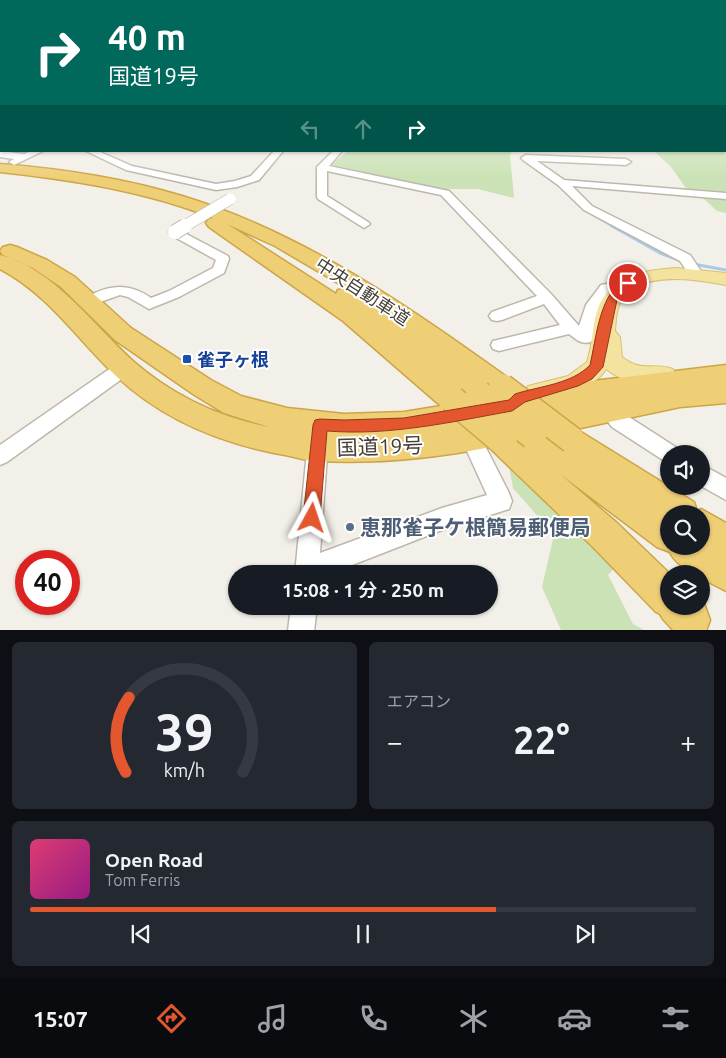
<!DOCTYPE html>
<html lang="ja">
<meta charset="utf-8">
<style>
:root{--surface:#171b24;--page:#242831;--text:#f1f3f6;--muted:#9ea1a6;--line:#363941;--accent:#e4562d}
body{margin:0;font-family:Ubuntu,"Noto Sans JP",sans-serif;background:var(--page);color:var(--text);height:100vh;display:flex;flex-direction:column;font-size:19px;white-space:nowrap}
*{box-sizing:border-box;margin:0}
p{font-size:16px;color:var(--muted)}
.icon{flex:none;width:28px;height:28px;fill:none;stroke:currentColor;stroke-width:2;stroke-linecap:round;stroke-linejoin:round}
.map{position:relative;height:630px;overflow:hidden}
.details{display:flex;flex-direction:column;gap:12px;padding:12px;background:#0d0f14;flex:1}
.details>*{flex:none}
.top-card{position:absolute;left:0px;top:0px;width:726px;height:152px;box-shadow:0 1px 4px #0004;background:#00695c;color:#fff;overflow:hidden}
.buttons{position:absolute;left:660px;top:445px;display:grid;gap:10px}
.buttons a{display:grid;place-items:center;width:50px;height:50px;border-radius:50%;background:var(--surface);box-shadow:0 1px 4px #0004;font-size:25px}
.speed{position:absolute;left:15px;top:550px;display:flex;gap:10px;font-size:25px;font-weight:700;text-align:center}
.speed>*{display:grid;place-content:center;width:65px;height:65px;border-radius:50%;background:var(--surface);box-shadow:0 1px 4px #0004;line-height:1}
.speed .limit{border:8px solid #d22;background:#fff;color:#111}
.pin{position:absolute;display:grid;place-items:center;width:42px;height:42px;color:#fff;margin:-21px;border:2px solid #fff;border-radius:50%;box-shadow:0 1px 5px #0007}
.me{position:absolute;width:55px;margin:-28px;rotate:5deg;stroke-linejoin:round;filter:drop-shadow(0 0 4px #0008)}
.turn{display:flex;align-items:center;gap:18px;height:105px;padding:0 25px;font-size:22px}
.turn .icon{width:65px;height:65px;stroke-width:2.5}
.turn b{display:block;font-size:35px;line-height:42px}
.lanes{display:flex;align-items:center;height:48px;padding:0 25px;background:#0003;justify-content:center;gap:25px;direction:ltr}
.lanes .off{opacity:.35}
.big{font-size:38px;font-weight:600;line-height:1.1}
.details .card{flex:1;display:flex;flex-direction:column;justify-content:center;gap:8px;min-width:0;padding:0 18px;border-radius:8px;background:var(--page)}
.details .dial{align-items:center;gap:0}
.dial svg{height:130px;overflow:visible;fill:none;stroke:var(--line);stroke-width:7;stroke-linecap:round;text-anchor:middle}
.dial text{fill:var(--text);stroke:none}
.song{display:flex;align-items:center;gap:15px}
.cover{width:60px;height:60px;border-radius:8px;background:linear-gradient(135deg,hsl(340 70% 55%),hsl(310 70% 35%))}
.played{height:5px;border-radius:2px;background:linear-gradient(90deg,var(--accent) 70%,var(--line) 70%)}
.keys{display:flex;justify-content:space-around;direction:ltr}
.heat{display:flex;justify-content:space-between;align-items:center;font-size:28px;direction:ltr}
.details .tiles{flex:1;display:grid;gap:12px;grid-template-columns:1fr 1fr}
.card:last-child{grid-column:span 2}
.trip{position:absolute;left:228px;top:565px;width:270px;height:50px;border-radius:25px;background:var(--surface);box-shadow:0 1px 4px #0004;font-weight:600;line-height:50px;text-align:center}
.tab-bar{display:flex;height:80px;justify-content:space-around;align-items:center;background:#090b0e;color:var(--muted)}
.tab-bar .icon{width:35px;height:35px}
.tab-bar .current{color:var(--accent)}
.tab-bar b{font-size:22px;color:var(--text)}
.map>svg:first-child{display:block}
.green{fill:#cae2b5}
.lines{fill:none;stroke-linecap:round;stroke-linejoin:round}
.stream-far1{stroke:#aacae9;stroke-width:2.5}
.stream{stroke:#aacae9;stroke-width:3}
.minor-casing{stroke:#bdb8ab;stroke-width:3}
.major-casing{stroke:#d7c071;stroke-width:2}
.highway-casing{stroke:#cda547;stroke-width:3}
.minor{fill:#fff;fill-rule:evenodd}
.major{fill:#f4e29f;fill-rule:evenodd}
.highway{fill:#efcf76;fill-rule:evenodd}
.minor-bridge-far1-casing{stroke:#bdb8ab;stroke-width:12;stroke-linecap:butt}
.minor-bridge-casing{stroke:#bdb8ab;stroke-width:16;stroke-linecap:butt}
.highway-bridge-casing{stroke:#cda547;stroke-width:29;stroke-linecap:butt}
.minor-bridge-far1{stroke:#fff;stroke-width:11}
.minor-bridge{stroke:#fff;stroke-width:14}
.highway-bridge{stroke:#efcf76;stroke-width:26}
.route{fill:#e4562d;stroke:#94381d}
.transit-dot{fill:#1a4fb4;stroke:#fff;stroke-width:2}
.service-dot{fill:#5c6f8a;stroke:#fff;stroke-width:2}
.labels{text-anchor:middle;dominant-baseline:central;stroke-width:4;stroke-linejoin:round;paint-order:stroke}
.street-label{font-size:18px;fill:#454037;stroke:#fff}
.transit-label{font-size:18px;font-weight:bold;fill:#164399;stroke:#fff;text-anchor:start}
.near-street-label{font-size:21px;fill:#454037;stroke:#fff}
.near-service-label{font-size:21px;font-weight:bold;fill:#4e5e75;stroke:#fff;text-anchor:start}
</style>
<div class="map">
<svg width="726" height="631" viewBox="0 0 726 631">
<rect width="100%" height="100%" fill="#f2f0e8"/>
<g class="green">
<path d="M 725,136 L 726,136 L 726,213 L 717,211 L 703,198 L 688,191 L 671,167 L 654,151 L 725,151 Z"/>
<path d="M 348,151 L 512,151 L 510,155 L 514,198 L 478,189 L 443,189 L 331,165 Z"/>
<path d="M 508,461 L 616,566 L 608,575 L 633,624 L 644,630 L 561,630 L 542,587 L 554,535 L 513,488 Z"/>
</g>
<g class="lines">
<path class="stream-far1" d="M 595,216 L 614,227"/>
<g class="stream">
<path d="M 612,226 L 660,253 L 684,262"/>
<path d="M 693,264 L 726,270"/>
</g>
<defs>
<g id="minor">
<rect x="725" y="112" width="1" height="4"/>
<path d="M 0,151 L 24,154 L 31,151 L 43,151 L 14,165 L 9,162 L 14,159 L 0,157 Z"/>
<path d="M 86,151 L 98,151 L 132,166 L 216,184 L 235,181 L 251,176 L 274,151 L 283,151 L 259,180 L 237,187 L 216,190 L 126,170 Z"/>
<path d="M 333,151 L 342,151 L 329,166 L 449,191 L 552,295 L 579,326 L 586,305 L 601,285 L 606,284 L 623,286 L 625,289 L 623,292 L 609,293 C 593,311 600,325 591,342 C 581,345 576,339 569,334 L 499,351 L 493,349 L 491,345 L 493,341 L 560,325 L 544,304 L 502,320 L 497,321 L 492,320 L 489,316 L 492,312 L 537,296 L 441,195 L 327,171 L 327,196 L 368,222 L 370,224 L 364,228 L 318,199 L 317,197 L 317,167 Z"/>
<path d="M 526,155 L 626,159 L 631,162 L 626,165 L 537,161 L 564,180 L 726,193 L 726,199 L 572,186 L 592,206 L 690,255 L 703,274 L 701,277 L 691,277 L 680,261 L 584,210 L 558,185 L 523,160 L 521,158 Z"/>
<path d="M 175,228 L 228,256 L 229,259 L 224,273 L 179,297 L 149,309 L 128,297 L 120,295 L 89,306 L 84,304 L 82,301 C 85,296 90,295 95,293 C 115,284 132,285 151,298 L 169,291 L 213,268 L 216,260 L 171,235 L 169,232 L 171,229 Z"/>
<path d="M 124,362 L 130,363 L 132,368 L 130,373 L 7,462 L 0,465 L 0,445 L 118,363 Z"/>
<path d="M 608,402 L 615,405 L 626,415 L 677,448 L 680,454 L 669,454 L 669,463 L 663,460 L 612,427 L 599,410 L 601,405 Z"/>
<path d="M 471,429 L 478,432 L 509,493 L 512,501 L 509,509 L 442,530 L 329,574 L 295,574 L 308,441 L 311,435 L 318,432 L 325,435 L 328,441 L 320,553 L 442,508 L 487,495 L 461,438 L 464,432 Z"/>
<path d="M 701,464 L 726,478 L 726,500 L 701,486 Z"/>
<path d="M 291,606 L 317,606 L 314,631 L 288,631 Z"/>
</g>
<path id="major" d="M 677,268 L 726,273 L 726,285 C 698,280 643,270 623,298 C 616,307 616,320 615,331 L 620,337 L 622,357 C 643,373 652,362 673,369 L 676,375 L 673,381 C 649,389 625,384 606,369 C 595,389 548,407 528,400 L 524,393 L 528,386 L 568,376 L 587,362 C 593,345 592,325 598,308 C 611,275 645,270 677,268 Z"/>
<path id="highway" d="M 0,164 C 62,169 123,178 182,196 C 304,233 409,307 511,380 L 515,387 L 511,394 L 593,381 L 726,365 L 726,403 L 680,407 L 576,429 L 694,502 L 697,511 L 701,509 L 726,523 L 726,591 L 701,578 L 701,574 C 690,574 674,562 670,552 L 657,547 L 560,474 L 617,523 L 670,574 L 669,606 L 701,606 L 701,603 L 705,606 L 710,620 L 706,631 L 674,631 L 663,619 L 660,614 L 656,612 L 593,547 L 494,452 L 491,447 C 435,458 375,464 318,461 C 307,461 295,457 285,455 C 222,444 163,420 116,376 C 77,339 48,294 0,269 L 0,255 C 53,268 94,326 133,361 C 172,395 218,417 269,427 L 224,413 L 193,394 L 115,340 L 61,287 L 33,268 L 3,255 L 0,251 L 3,247 L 10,245 L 17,247 L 47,260 L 75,277 L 131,328 L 211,380 L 241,396 L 287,408 L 344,414 L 404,412 L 441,406 L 343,321 L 209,227 L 206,223 L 209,219 L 213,218 C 145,191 73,180 0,172 ZM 227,224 L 275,246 L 348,289 L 338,290 L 336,294 ZM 492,394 L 493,394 L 499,396 L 490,398 ZM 561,432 L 559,438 L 553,434 ZM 669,514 L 701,514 L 701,546 L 669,546 Z"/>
</defs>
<use href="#minor" class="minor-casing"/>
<use href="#major" class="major-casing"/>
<use href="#highway" class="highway-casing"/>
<use href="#minor" class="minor"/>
<use href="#major" class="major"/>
<use href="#highway" class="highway"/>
<defs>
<path id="minor-bridge-far1" d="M 183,227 L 230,199"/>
<path id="minor-bridge" d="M 175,232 L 185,226"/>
<g id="highway-bridge">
<path d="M 502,387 L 572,440"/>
<path d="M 479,394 L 533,436"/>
<path d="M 452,399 L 504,443"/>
</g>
</defs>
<use href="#minor-bridge-far1" class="minor-bridge-far1-casing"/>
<use href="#minor-bridge" class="minor-bridge-casing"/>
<use href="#highway-bridge" class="highway-bridge-casing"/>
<use href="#minor-bridge-far1" class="minor-bridge-far1"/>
<use href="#minor-bridge" class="minor-bridge"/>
<use href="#highway-bridge" class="highway-bridge"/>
</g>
<linearGradient id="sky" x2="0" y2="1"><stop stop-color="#8fbde8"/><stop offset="0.51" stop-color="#f9f8f5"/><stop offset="1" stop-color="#f9f8f5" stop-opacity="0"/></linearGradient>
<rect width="726" height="178" fill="url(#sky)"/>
<path class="route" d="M 628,280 L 633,283 L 622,292 L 617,300 L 603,367 L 592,379 L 578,386 L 525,402 L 512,411 C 451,422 390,436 327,431 L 320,518 L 318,524 L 312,526 L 306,524 L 303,518 L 313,425 L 315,420 L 320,419 L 344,420 L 404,418 L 509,400 L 515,394 C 540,386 572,384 590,365 C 596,340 600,287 628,280 Z"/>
<rect class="transit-dot" x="182" y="354" width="10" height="10" rx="2.5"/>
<circle class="service-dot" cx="350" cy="527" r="5"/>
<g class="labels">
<g class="street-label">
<text transform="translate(363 291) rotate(33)">中央自動車道</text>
</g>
<g class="transit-label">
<text x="197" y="359">雀子ヶ根</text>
</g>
<g class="near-street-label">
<text transform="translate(380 446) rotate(-2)">国道19号</text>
</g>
<g class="near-service-label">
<text x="360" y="527">恵那雀子ケ根簡易郵便局</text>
</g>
</g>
</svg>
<div class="buttons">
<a><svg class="icon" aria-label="sound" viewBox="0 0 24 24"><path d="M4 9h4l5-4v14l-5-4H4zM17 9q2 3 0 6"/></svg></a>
<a><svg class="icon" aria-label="search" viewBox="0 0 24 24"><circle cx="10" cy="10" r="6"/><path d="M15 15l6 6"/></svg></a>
<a><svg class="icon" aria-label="layers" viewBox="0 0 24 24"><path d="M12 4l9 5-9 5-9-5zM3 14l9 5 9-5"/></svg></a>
</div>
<div class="speed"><div class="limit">40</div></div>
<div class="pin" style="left:628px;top:283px;background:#d93025"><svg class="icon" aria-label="arrive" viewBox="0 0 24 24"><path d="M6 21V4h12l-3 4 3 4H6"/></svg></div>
<svg class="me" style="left:312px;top:518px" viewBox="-20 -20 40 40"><path d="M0-17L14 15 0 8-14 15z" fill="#e4562d" stroke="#fff" stroke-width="4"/></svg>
<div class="trip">15:08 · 1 分 · 250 m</div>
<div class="top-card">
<div class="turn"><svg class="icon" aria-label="right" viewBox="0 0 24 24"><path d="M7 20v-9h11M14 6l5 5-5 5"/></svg><div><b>40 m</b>国道19号</div></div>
<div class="lanes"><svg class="icon off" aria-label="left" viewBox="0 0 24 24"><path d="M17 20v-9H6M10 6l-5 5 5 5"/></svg><svg class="icon off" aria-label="ahead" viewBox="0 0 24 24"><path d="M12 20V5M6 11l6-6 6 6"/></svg><svg class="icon" aria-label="right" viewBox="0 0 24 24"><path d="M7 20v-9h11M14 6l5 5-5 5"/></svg></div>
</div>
</div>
<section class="details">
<div class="tiles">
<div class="card dial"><svg viewBox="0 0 100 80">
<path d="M14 69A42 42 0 1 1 86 69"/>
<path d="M14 69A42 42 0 0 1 16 23" stroke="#e4562d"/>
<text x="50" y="56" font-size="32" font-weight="700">39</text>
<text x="50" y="72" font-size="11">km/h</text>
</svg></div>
<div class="card"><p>エアコン</p>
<div class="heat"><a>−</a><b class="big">22°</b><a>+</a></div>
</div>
<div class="card">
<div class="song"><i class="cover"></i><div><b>Open Road</b><p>Tom Ferris</p></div></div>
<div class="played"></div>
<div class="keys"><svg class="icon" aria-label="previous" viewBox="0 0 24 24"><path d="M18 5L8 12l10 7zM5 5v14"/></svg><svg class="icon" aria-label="pause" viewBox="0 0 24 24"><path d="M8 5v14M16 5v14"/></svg><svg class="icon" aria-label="next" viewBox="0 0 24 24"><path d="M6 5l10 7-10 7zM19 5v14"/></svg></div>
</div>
</div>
</section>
<nav class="tab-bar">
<b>15:07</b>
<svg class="icon current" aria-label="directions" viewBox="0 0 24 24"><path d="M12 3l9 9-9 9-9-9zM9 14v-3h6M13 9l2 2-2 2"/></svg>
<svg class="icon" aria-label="music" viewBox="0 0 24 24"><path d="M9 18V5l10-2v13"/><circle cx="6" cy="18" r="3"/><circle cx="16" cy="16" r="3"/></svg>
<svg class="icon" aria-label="phone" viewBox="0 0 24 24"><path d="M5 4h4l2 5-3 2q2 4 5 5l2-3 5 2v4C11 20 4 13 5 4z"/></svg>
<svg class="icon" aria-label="climate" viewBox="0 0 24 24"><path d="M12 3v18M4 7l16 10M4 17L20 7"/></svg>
<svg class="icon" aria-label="car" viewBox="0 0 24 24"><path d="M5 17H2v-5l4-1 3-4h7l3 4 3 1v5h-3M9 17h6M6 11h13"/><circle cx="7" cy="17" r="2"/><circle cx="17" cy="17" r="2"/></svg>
<svg class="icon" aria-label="filters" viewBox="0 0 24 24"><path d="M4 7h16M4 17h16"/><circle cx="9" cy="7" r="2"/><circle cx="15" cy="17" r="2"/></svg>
</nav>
